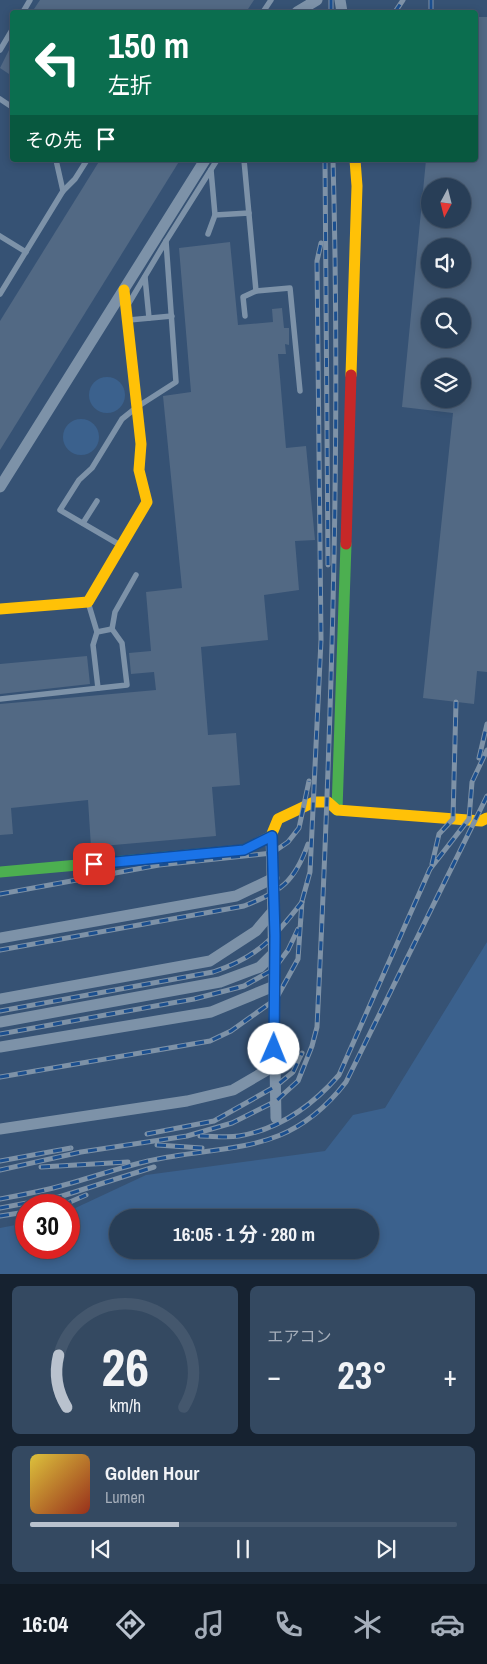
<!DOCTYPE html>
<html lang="ja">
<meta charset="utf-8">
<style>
:root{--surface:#283e57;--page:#344961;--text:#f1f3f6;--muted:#a5aeba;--line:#44576d;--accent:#b9c2ce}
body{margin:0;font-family:"Archivo Narrow","Noto Sans JP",sans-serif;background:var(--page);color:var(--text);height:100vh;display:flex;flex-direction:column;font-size:19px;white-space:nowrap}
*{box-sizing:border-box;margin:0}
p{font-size:16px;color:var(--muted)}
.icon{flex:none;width:28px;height:28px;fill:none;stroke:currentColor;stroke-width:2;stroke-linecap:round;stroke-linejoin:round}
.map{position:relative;height:1274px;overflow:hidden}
.side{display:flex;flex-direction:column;gap:12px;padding:12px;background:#162230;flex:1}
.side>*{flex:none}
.top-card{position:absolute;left:10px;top:10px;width:468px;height:152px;border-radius:5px;box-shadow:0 2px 8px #0003,0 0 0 1px var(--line);background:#0b6e4f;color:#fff;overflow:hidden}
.needle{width:32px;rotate:187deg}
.controls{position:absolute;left:421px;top:178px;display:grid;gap:10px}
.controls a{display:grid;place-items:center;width:50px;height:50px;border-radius:50%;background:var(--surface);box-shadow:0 2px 8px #0003,0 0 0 1px var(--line);font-size:25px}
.speed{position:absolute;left:15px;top:1194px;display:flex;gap:10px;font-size:25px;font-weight:700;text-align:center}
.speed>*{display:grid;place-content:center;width:65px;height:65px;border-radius:50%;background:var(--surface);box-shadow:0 2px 8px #0003,0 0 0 1px var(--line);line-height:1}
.speed .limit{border:8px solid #d22;background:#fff;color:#111}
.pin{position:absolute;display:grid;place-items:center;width:42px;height:42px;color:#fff;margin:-21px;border-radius:10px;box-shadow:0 2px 8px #0006}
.me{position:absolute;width:55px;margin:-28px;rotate:1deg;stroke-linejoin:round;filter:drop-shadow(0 0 4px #0008)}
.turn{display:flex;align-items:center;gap:18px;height:105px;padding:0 15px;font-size:22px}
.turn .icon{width:65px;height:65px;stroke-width:2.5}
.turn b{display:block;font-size:35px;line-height:42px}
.then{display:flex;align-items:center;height:48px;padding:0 15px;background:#0003;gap:10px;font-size:19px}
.big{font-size:38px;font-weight:700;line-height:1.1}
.side .tile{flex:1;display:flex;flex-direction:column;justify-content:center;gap:8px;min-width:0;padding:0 18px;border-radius:8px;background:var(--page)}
.side .dial{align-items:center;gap:0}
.dial svg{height:130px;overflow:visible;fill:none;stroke:var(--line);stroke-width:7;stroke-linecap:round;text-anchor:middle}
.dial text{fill:var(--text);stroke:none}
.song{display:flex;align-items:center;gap:15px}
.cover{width:60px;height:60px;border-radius:8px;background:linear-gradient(135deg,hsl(50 70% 55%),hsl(10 70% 35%))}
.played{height:5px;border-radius:2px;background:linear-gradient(90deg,var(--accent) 35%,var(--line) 35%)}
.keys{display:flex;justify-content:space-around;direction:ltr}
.heat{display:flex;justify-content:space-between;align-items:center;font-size:28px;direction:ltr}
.side .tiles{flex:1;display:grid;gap:12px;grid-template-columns:1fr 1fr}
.tile:last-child{grid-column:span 2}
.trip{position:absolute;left:109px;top:1209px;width:270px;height:50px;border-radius:25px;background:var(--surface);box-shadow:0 2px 8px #0003,0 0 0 1px var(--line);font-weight:700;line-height:50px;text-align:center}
.tab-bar{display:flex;height:80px;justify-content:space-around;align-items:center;background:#101923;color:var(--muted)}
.tab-bar .icon{width:35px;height:35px}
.tab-bar .on{color:var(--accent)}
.tab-bar b{font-size:22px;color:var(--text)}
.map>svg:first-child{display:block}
.water{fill:#3b618d;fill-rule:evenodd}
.building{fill:#526984;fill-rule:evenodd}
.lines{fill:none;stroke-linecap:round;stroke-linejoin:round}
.lane{stroke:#7d92a8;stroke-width:5.5}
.street{stroke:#7d92a8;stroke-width:11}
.fast{stroke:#4caf50;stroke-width:11}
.slow{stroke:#ffc107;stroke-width:11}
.jam{stroke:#c62828;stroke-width:11}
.rail-casing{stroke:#7e92a7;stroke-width:5}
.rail{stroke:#1b4f8f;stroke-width:3;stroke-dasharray:9;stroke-linecap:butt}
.route-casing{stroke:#114b97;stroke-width:12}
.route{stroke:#1a73e8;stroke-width:9}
</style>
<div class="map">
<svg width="487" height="1274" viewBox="0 0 487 1274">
<rect width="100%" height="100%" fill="#365274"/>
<g class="water">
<circle cx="107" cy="395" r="18"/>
<circle cx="81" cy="437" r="18"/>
<path d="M 487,942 L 487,1274 L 0,1274 L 0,1228 L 26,1223 L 26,1248 L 69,1248 L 69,1211 L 146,1175 L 325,1151 L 353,1115 L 385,1108 ZM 118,1218 L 370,1218 L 370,1250 L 118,1250 Z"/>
</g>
<g class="building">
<path d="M 40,0 L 254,0 L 246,12 L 32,12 Z"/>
<path d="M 475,17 L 487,17 L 487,672 L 477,671 L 474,704 L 423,698 L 453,413 L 402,407 L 426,160 L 475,160 ZM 430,186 L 462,186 L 462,219 L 430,219 ZM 430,246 L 462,246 L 462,279 L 430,279 ZM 430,306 L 462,306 L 462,339 L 430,339 ZM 430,366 L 462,366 L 462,399 L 430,399 Z"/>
<path d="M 12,44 L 12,76 L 0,68 Z"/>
<path d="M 100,160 L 180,160 L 0,450 L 0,321 Z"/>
<path d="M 230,242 L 238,325 L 273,322 L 272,309 L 282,308 L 284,328 L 289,328 L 289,345 L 285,344 L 286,354 L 278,354 L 286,448 L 306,446 L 315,540 L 295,541 L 299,590 L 264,595 L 268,640 L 201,647 L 208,735 L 236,733 L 240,785 L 212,787 L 216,836 L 91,847 L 88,800 L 11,808 L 13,834 L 0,835 L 0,704 L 156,690 L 154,672 L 131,674 L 129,653 L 151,651 L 146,592 L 182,588 L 163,396 L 191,392 L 179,248 Z"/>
<path d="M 87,656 L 90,684 L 0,694 L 0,664 Z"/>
</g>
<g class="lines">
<g class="lane">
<path d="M 23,12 L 30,0"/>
<path d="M 263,12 L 271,0"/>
<path d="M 0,50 L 12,30"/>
<path d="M 0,99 L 12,107"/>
<path d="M 244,160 L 256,291"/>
<path d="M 211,170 L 215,215"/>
<path d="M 63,191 L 75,179 L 87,160"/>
<path d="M 208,234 L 215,215 L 249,213"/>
<path d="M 0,236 L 26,252"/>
<path d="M 166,241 L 217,160"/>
<path d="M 145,277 L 149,318"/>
<path d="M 0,294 L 63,191 L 56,160"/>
<path d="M 245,316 L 243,297 L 256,291 L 290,288 L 300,391"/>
<path d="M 129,320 L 172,316"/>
<path d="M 83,523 L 97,501"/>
<path d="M 120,545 L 60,510 L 79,480 L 92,468 L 122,419 L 137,407 L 176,382 L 166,241 L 129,303"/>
<path d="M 88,602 L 97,632 L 93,645 L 98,688"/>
<path d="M 97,632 L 112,629"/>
<path d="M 0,699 L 127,685 L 122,643 L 112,629 L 115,612 L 136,575"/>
</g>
<g class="street">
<path d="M 340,0 L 342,12"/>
<path d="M 297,12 L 317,0"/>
<path d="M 0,487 L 205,160"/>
<path d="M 271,836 C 274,930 274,1024 276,1118"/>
<path d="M 0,938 L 236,896 L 274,878"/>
<path d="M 0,999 L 210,961 L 256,931 L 273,911"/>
<path d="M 0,1022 L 220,982 L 260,967 L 275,952"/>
<path d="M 0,1047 L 211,1012 L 274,986"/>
<path d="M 0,1129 L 187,1101 L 233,1090 L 274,1066"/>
</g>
<g class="fast">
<path d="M 337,810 L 346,544"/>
<path d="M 0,872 L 244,850 L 256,844"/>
</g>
<g class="slow">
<path d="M 351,375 L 357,186 L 355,160"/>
<path d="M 0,609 L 88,602 L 147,502 L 139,470 L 141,444 L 124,290"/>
<path d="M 256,844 L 271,836 L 278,819 L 314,802 L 328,802 L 337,810 L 481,821 L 487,818"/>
</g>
<path class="jam" d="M 346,544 L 351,375"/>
<defs>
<g id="rail">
<path d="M 331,0 L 331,12"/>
<path d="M 431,0 L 431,12"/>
<path d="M 395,12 L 403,0"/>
<path d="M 325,160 L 328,565"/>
<path d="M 479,758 L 487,724"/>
<path d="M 432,864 L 439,834 L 453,819 L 456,702"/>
<path d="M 0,894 L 159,865 L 272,853 L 288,842 L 299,828 L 309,781"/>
<path d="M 0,950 L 244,906 C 281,891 294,883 308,844"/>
<path d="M 0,1011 L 213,972 C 258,957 274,938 302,902"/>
<path d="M 0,1034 L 194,999 L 244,986 L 274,969 L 288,950 L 298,929"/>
<path d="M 0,1077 L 210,1041 L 231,1031 L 276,999 L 298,959 L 302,901 L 310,872 L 321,640 L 317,261 L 321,243"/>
<path d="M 147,1134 L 214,1121 L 276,1086 L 293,1072 L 302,1053"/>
<path d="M 200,1136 C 212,1136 226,1138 239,1136 C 280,1129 312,1106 339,1075 L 430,869 L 469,819 L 472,782 L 487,750"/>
<path d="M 157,1145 L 202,1148"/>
<path d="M 0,1161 L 71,1148"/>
<path d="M 41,1167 L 128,1162"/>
<path d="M 0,1170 L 81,1152 L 187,1136 L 232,1123 L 276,1101 L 298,1081 L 312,1046 L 317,1027 C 331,738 341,449 333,160"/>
<path d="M 0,1199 C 16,1196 33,1193 49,1189 C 82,1181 114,1169 148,1161 C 231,1143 288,1157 346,1082 L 487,796"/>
<path d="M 63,1205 L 86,1195"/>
<path d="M 0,1208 L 59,1197 L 154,1167"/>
<path d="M 0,1216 L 26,1212"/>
</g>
</defs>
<use href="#rail" class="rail-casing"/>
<use href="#rail" class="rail"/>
</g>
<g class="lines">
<defs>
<path id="route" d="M 94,864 L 244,850 L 272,836 L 275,936 L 274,1049"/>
</defs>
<use href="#route" class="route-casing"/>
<use href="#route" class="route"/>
</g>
</svg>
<div class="controls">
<a><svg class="needle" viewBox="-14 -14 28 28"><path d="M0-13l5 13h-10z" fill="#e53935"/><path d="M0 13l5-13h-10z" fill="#a5aeba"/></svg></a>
<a><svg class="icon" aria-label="sound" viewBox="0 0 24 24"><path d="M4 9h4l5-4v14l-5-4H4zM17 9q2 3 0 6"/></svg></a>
<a><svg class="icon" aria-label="search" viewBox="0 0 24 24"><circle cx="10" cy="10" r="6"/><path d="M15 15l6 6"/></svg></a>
<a><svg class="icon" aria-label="layers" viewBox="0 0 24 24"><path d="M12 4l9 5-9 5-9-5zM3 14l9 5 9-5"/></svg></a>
</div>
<div class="speed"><div class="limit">30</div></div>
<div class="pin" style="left:94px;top:864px;background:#d93025"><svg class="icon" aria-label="arrive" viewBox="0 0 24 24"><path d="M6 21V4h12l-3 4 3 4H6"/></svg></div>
<svg class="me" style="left:274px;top:1049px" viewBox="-20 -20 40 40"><circle r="19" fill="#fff"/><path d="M0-13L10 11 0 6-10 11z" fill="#1a73e8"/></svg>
<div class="trip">16:05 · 1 分 · 280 m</div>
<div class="top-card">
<div class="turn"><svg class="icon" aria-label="left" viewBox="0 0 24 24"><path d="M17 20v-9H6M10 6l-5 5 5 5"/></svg><div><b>150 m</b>左折</div></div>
<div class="then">その先<svg class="icon" aria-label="arrive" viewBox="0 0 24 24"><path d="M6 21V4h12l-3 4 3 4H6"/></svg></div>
</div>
</div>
<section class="side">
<div class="tiles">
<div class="tile dial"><svg viewBox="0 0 100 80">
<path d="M14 69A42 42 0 1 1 86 69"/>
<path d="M14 69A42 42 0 0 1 9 37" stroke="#b9c2ce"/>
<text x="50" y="56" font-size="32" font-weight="700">26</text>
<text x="50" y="72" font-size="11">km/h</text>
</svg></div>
<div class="tile"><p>エアコン</p>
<div class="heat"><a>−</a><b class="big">23°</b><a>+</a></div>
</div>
<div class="tile">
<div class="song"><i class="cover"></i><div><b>Golden Hour</b><p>Lumen</p></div></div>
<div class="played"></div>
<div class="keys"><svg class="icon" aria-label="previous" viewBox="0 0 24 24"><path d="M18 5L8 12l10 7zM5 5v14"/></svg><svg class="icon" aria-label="pause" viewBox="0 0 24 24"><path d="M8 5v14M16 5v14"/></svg><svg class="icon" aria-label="next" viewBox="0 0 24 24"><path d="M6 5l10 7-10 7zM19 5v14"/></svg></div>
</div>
</div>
</section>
<nav class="tab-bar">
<b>16:04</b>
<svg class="icon on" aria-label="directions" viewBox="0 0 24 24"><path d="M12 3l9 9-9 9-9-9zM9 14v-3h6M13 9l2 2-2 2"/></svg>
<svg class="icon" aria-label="music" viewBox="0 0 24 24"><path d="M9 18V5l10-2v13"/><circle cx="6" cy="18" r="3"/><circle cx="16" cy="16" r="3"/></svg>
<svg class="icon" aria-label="phone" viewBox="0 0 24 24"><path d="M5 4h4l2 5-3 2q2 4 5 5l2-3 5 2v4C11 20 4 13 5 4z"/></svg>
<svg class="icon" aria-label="climate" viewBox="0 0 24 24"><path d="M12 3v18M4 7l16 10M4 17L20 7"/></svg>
<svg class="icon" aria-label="car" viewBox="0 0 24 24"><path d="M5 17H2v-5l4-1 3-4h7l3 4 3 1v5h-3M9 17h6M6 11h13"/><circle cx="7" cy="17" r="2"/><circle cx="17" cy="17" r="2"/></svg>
</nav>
